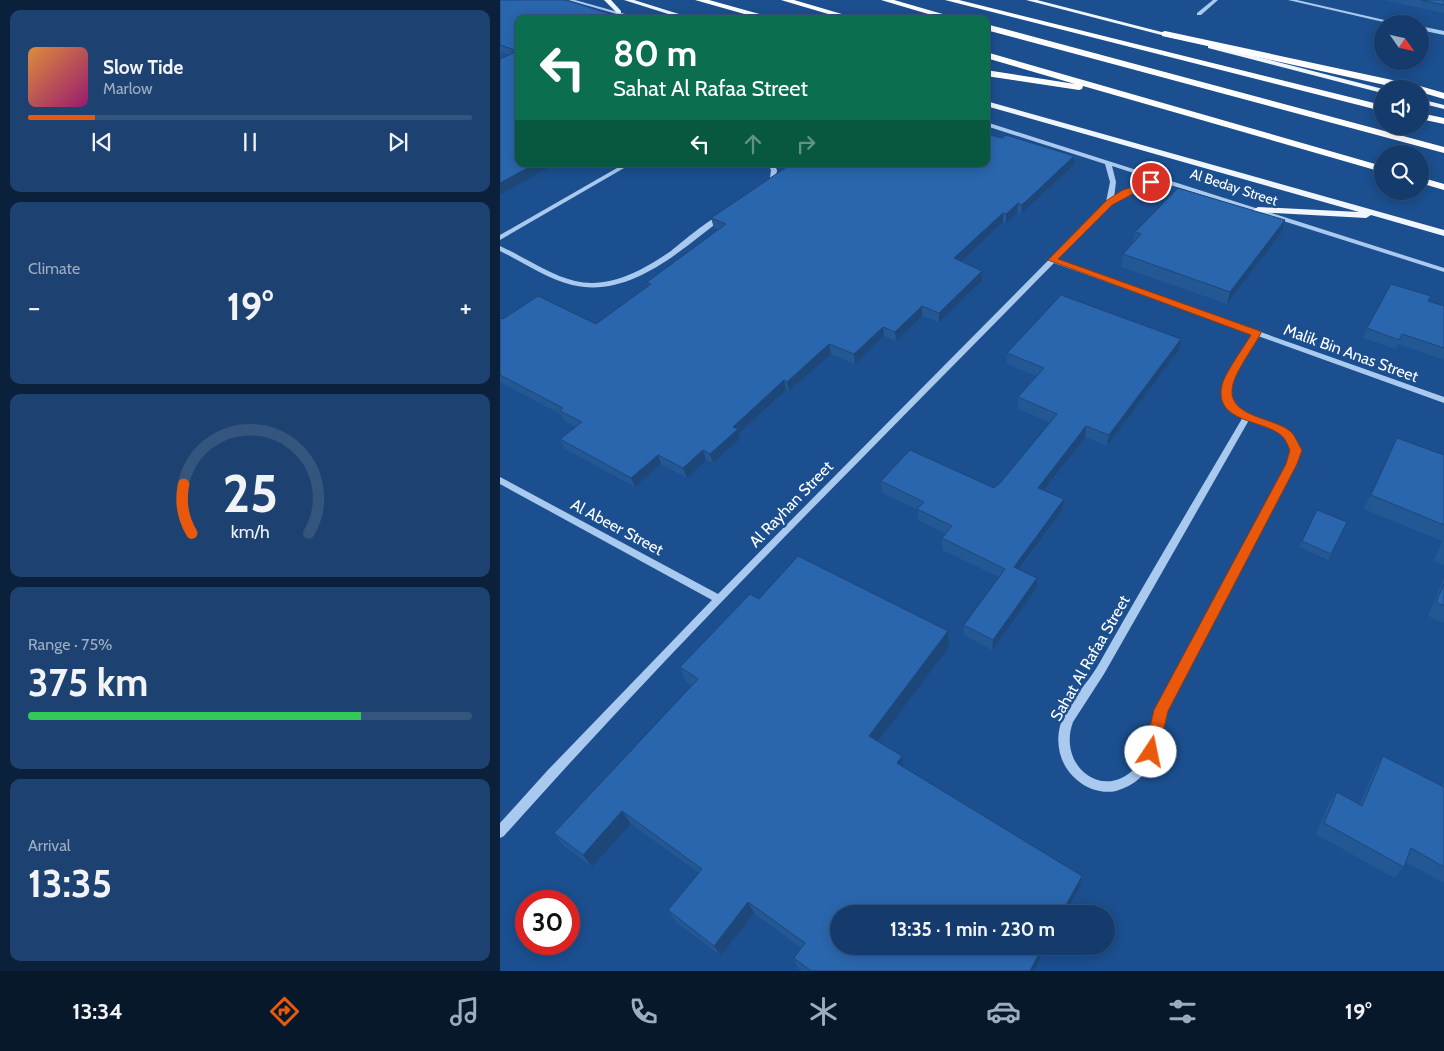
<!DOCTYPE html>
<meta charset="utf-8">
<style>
:root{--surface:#143b6b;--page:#1d4271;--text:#f1f3f6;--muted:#9dadc1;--line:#33557e;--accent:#ea580c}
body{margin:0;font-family:Cabin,sans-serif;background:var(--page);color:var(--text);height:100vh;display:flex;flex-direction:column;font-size:19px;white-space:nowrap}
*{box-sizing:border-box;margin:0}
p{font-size:16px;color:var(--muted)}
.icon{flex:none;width:28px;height:28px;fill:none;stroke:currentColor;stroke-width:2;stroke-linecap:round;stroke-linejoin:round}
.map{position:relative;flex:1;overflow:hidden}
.details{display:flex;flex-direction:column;gap:10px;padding:10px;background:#0b203b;width:500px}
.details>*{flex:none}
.banner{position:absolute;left:15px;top:15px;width:475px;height:152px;border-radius:10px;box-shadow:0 2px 12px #0003,0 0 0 1px var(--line);background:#0b6e4f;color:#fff;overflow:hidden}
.needle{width:32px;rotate:124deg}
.tools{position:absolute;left:874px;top:15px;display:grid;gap:10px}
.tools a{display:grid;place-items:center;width:55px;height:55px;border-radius:50%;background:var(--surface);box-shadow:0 2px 12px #0003,0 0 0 1px var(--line);font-size:25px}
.speed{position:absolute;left:15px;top:890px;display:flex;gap:10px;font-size:25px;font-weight:700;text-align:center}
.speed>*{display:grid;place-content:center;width:65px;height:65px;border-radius:50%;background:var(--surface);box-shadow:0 2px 12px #0003,0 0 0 1px var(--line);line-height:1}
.speed .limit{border:8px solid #d22;background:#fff;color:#111}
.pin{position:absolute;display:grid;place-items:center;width:42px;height:42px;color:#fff;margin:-21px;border:2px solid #fff;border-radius:50%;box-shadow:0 1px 5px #0007}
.me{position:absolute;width:55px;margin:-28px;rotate:11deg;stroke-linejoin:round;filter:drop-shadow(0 0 4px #0008)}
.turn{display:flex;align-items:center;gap:18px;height:105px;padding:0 15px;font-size:22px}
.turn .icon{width:65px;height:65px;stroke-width:2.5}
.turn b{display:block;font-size:35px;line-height:42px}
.lanes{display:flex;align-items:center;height:48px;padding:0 15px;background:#0003;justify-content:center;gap:25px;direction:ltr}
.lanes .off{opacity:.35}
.big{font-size:38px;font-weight:700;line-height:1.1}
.details .tile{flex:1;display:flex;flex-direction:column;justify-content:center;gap:8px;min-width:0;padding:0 18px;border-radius:10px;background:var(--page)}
.details .dial{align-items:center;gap:0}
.dial svg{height:130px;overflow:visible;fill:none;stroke:var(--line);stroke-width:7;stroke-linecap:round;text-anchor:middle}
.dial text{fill:var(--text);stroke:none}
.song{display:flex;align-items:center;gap:15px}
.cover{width:60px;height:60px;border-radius:8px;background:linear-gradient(135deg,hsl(30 70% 55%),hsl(320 70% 35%))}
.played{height:5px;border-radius:2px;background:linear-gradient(90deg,var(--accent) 15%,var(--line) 15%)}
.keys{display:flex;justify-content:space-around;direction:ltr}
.heat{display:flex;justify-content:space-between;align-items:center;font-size:28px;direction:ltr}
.charge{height:8px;border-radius:4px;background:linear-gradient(90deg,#34c759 75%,var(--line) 0)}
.trip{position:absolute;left:330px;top:905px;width:285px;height:50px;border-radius:25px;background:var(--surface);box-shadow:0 2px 12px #0003,0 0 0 1px var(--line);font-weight:700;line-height:50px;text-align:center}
.menu{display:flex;height:80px;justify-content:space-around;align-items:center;background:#08182b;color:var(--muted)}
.menu .icon{width:35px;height:35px}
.menu .current{color:var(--accent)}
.menu b{font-size:22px;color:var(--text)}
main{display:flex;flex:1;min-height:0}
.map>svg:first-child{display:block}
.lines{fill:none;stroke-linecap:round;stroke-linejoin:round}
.minor{fill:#a9c9ee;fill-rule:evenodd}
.major{fill:#f0f6ff;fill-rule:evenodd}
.highway{fill:#fff;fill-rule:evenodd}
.wall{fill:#245895}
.shaded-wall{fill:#1d4779}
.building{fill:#2a66ad;stroke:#1d4779}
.route{fill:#ea580c;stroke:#983908}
.labels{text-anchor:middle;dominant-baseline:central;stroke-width:5;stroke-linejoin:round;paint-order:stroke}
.far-street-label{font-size:14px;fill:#fff;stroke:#1b4f8f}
.street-label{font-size:16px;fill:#fff;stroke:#1b4f8f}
</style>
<main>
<section class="details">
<div class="tile">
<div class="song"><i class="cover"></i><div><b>Slow Tide</b><p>Marlow</p></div></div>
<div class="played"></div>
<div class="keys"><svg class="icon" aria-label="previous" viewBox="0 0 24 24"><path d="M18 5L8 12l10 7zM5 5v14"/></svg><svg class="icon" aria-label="pause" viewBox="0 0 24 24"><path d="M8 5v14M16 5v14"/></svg><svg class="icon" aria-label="next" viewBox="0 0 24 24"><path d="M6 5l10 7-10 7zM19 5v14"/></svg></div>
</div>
<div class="tile"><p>Climate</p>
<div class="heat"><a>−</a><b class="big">19°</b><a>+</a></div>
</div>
<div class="tile dial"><svg viewBox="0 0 100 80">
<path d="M14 69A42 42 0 1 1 86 69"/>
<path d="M14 69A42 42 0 0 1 9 39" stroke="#ea580c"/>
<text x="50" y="56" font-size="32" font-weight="700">25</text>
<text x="50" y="72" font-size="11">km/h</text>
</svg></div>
<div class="tile"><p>Range · 75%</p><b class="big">375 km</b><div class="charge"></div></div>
<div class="tile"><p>Arrival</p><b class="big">13:35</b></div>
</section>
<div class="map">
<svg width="944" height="971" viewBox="0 0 944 971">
<rect width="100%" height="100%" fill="#1b4f8f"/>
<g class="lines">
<g class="minor">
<path d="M 68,0 L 75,0 L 143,19 L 134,19 Z"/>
<path d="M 713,0 L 718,0 L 701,15 L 697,15 L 697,13 Z"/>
<path d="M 788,0 L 797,0 L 902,24 L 892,24 Z"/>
<path d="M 920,26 L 944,31 L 944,35 L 920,30 Z"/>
<path d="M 486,122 L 944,268 L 944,272 L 661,182 L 643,186 L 611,204 L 557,260 L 944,397 L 944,403 L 758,336 L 734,378 C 716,424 782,411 797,442 C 799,447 799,453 799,458 L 666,710 C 653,745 659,778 616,791 C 603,794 587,789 577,780 C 561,767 555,746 560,726 C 567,702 588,684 600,662 C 646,580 695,499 743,417 C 724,408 719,397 727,378 L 752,334 L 554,263 C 369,452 180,638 4,836 L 0,838 L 0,823 L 47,771 L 212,600 L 0,484 L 0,477 L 218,594 L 606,202 L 610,182 L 605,164 L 486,126 ZM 612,166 L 655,180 L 639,184 L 614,198 L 616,182 ZM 749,420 C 762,425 785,431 789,446 C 790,450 790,454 791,458 L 657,706 C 649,725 651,751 636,767 C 603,803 557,765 573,722 L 604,674 Z"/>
<path d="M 124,164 L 131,164 L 0,240 L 0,235 Z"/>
<path d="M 268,164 L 274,164 L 277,170 L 276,179 L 266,187 L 263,185 L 270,178 L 271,170 Z"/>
<path d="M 221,215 L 224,217 L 223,218 C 181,250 130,299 72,285 C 47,279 23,262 0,251 L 0,246 L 2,247 C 26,258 50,275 75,281 C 110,289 143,270 171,251 C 185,240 206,221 221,215 Z"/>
</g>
<g class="major">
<path d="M 104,0 L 111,0 L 121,11 L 121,13 L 117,13 Z"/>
<path d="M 124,0 L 134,0 L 195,19 L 184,19 Z"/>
<path d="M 526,0 L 537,0 L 681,37 L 677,39 Z"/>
<path d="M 708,44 L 883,89 L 882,93 L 708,48 Z"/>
<path d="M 920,99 L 944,105 L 944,109 L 920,103 Z"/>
<path d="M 486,101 L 944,230 L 944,236 L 871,215 L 866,218 L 755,212 L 753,210 L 758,207 L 859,212 L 486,106 Z"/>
</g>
<g class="highway">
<path d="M 195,0 L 209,0 L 277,19 L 262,19 Z"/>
<path d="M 281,0 L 294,0 L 359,19 L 345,19 Z"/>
<path d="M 381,0 L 394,0 L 460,19 L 445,19 Z"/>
<path d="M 445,0 L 459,0 L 882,105 L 882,111 Z"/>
<path d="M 486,24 L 944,147 L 944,153 L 486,30 Z"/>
<path d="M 665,31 L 920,86 L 944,93 L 944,99 L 920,92 L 920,89 L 903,89 L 662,36 L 662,32 Z"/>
<path d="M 486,52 L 882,166 L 882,172 L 583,86 L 582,89 L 579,90 L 486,76 L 486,70 L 575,84 L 486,58 Z"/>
<path d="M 920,113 L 944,118 L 944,124 L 920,119 Z"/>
<path d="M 920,177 L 944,184 L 944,190 L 920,183 Z"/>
</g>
</g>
<g class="wall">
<path d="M 0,0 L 55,164 L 0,195 L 0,59 L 8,55 L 0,52 Z"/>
<path d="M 884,0 L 944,0 L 944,13 Z"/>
<path d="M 502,138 L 574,156 L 574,165 L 521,214 L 517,213 L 506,223 L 503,222 L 461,261 L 482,281 L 439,322 L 422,316 L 396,341 L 384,336 L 355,364 L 331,354 L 289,391 L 286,390 L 239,433 L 240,439 L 213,463 L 206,460 L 187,478 L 161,464 L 135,487 L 65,449 L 60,439 L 76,427 L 65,421 L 62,415 L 0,382 L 0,318 L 3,319 L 96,324 L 148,286 L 147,282 L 219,230 L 214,228 L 211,218 Z"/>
<path d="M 785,220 L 782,232 L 727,304 L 621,267 L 623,254 L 633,242 L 635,232 Z"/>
<path d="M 929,301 L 944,306 L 944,360 L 898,344 L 895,349 L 863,338 L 867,328 Z"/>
<path d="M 681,339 L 679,350 L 607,446 L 585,437 L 544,490 L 562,510 L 520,570 L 536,589 L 492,650 L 464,635 L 464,625 L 499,577 L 442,550 L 442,538 L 446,534 L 418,520 L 418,510 L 382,493 L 381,481 L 494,488 L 501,482 L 550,422 L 518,409 L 518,397 L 536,376 L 507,364 L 507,353 Z"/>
<path d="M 897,438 L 944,455 L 944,565 L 934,561 L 942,541 L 864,509 Z"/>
<path d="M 847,522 L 828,560 L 799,547 L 802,541 Z"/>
<path d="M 944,578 L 944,623 L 928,616 Z"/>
<path d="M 259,599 L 448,631 L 449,647 L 378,742 L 403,767 L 579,889 L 534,971 L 302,971 L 298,969 L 294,958 L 301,948 L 254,913 L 221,956 L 176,922 L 168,910 L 199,873 L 131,824 L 92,867 L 64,846 L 54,833 L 192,686 L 186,682 L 180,667 Z"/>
<path d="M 883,756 L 942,786 L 944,781 L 944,883 L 906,862 L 904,867 L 894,878 L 816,834 L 829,803 L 837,792 L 860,804 L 875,768 Z"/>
</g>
<g class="shaded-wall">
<path d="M 574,156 L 574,165 L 521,214 L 522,205 Z"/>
<path d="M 35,164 L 55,164 L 0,195 L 0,183 Z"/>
<path d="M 518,203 L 517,213 L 506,223 L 506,214 Z"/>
<path d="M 503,213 L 503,222 L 454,268 L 454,258 Z"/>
<path d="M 785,220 L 782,232 L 727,304 L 730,292 Z"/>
<path d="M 482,271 L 482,281 L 439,322 L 439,313 Z"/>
<path d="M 422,306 L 422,316 L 396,341 L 395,332 Z"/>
<path d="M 383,327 L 384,336 L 355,364 L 354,354 Z"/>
<path d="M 681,339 L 679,350 L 607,446 L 609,435 Z"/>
<path d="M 329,344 L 331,354 L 289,391 L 287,382 Z"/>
<path d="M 284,380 L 286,390 L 239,433 L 240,439 L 213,463 L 210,454 L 233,427 Z"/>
<path d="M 586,426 L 585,437 L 537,499 L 538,488 Z"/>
<path d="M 203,450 L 206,460 L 187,478 L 183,468 Z"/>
<path d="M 158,455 L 161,464 L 135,487 L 131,478 Z"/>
<path d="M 564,499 L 562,510 L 513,578 L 514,567 Z"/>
<path d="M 537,578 L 536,589 L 492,650 L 493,640 Z"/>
<path d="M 448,631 L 449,647 L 371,751 L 369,736 Z"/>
<path d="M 402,756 L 403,770 L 397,763 Z"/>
<path d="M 122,811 L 131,824 L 92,867 L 83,855 Z"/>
<path d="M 582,876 L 579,889 L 565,914 L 561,914 Z"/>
<path d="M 248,902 L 254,913 L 221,956 L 214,946 Z"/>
<path d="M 543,946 L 547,946 L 534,971 L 530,971 Z"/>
</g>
<g class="building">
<path d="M 0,0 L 66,0 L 126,19 L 19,19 L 19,164 L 35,164 L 0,183 L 0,59 L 18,51 L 0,45 Z"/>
<path d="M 921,0 L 944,0 L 944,5 Z"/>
<path d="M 486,134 L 502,138 L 506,135 L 574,156 L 522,205 L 518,203 L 506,214 L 503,213 L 454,258 L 482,271 L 439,313 L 422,306 L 395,332 L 383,327 L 354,354 L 329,344 L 287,382 L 284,380 L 233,427 L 238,429 L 210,454 L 203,450 L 183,468 L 158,455 L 131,478 L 60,439 L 82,422 L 60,411 L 63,408 L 0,375 L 0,318 L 3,319 L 38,296 L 96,324 L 151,284 L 147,282 L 226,224 L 211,218 L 291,164 L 486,164 Z"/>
<path d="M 678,188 L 785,220 L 730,292 L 623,254 L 641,234 L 635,232 Z"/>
<path d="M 891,284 L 931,296 L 928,301 L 944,306 L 944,348 L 902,334 L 899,340 L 867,328 Z"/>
<path d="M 561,295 L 681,339 L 609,435 L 586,426 L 538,488 L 564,499 L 514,567 L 537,578 L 493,640 L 464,625 L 505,569 L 442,538 L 452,526 L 417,509 L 424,502 L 381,481 L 410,450 L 494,488 L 501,482 L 557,414 L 518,397 L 544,368 L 507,353 Z"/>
<path d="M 897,438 L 944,455 L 944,525 L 871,495 Z"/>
<path d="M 817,510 L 847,522 L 831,554 L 802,541 Z"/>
<path d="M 298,556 L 448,631 L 369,736 L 402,756 L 397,763 L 582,876 L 561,914 L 339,914 L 339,946 L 543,946 L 530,971 L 311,971 L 294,958 L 305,943 L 248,902 L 214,946 L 168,910 L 202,869 L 122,811 L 83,855 L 54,833 L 198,679 L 180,667 L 250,594 L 259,599 Z"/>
<path d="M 944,584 L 944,606 L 936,602 Z"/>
<path d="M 883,756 L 944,787 L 944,867 L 911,848 L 904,867 L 824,823 L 837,792 L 862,806 Z"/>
</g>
<path class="route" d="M 648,181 L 655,182 L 612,205 L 558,259 L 760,331 L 761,333 C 753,348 737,369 733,384 C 724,417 773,417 790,431 C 795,435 798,444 802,450 L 797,464 L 668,711 L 658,752 L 656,756 L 651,758 L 646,756 L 644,752 L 654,710 L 786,464 L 790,450 C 788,446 786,440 783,437 C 766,419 713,424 722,385 C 725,373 744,347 751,335 L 548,260 L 606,201 L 621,191 Z"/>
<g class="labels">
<g class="far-street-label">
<text transform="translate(734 187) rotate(18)">Al Beday Street</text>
</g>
<g class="street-label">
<text transform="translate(851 353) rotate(20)">Malik Bin Anas Street</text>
<text transform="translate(291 504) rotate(-46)">Al Rayhan Street</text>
<text transform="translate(117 527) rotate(28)">Al Abeer Street</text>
<text transform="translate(590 658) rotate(-60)">Sahat Al Rafaa Street</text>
</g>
</g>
</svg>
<div class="tools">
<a><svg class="needle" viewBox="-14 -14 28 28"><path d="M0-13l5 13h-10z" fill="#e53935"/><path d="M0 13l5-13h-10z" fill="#9dadc1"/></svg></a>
<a><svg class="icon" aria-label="sound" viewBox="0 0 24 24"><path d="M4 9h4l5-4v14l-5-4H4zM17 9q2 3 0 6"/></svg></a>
<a><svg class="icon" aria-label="search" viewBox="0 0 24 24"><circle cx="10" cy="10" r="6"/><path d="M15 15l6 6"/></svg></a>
</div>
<div class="speed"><div class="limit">30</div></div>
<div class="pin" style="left:651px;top:182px;background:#d93025"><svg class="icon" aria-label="arrive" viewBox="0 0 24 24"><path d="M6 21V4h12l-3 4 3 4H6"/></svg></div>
<svg class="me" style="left:651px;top:752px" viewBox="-20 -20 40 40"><circle r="19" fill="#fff"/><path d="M0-13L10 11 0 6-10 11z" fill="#ea580c"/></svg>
<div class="trip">13:35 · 1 min · 230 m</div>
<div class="banner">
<div class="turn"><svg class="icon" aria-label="left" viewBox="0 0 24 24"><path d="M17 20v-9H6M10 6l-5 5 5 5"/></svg><div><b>80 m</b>Sahat Al Rafaa Street</div></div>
<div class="lanes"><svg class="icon" aria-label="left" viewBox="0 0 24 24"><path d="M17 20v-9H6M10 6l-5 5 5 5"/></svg><svg class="icon off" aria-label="ahead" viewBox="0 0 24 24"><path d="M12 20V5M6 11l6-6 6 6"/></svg><svg class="icon off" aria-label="right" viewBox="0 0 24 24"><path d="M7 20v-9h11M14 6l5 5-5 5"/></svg></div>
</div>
</div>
</main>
<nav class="menu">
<b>13:34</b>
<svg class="icon current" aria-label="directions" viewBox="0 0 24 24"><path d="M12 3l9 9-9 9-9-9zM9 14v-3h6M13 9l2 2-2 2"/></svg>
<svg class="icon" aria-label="music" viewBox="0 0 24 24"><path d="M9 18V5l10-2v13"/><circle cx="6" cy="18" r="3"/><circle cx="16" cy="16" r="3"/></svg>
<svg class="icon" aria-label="phone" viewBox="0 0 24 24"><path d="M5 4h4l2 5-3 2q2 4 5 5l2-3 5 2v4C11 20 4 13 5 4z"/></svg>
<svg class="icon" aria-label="climate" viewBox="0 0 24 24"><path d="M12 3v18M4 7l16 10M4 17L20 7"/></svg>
<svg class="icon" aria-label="car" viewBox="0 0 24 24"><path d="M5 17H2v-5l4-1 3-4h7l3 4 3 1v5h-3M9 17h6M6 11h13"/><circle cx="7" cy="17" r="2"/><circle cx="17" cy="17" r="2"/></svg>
<svg class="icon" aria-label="filters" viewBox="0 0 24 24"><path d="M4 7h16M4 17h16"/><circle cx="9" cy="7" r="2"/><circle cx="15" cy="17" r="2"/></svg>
<b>19°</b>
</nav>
